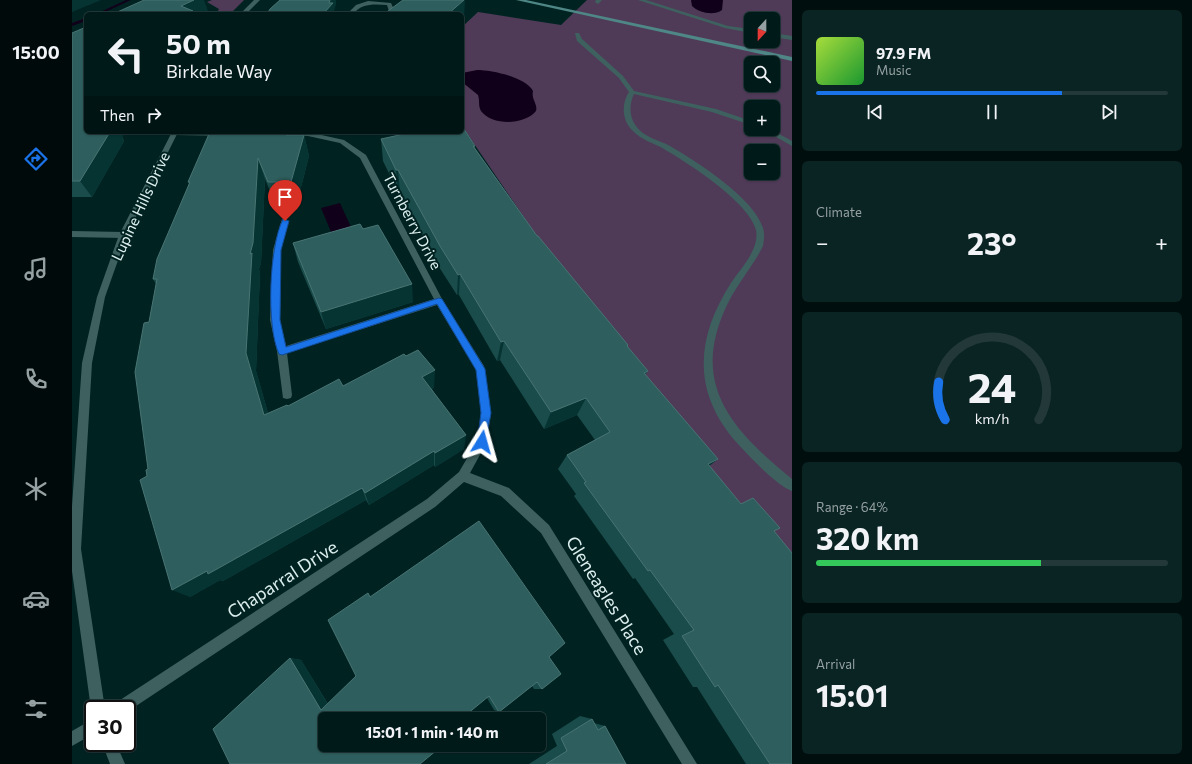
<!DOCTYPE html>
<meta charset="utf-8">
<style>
:root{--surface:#001a1a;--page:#0a2323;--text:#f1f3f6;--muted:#95a1a2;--line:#223839;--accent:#1a73e8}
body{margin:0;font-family:Commissioner,sans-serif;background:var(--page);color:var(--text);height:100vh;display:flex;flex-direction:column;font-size:15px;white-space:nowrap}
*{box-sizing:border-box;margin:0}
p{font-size:13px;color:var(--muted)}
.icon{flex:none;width:22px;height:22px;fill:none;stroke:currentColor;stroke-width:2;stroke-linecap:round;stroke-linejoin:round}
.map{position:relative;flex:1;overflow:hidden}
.sheet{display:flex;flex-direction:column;gap:10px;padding:10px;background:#000e0e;width:400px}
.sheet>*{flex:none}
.top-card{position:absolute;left:12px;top:12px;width:380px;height:122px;border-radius:6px;box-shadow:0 1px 3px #0004,0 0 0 1px var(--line);background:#001a1a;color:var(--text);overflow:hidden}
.needle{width:26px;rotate:201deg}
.controls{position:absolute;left:672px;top:12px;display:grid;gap:8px}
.controls a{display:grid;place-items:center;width:36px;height:36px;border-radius:6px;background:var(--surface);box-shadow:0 1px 3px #0004,0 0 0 1px var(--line);font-size:20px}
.speed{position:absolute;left:12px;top:700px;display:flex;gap:8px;font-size:20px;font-weight:700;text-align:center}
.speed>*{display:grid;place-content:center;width:52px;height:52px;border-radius:50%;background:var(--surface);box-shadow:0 1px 3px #0004,0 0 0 1px var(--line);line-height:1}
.speed .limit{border:2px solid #111;border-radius:6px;background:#fff;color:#111}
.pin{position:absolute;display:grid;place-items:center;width:34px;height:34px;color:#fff;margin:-41px -17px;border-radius:50% 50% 50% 0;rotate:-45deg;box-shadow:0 0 4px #0007}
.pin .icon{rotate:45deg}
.me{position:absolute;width:44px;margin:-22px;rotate:8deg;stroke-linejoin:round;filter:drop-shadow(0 0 3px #0008)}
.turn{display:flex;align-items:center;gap:14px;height:84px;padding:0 16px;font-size:18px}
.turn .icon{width:52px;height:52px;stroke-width:2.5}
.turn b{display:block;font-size:28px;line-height:34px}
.then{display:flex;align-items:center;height:38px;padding:0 16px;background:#0003;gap:8px;font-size:15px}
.big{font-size:30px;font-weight:700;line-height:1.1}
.sheet .tile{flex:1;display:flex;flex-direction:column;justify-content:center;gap:6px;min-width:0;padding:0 14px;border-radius:6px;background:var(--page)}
.sheet .dial{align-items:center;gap:0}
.dial svg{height:104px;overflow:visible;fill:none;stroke:var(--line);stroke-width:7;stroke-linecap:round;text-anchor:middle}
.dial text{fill:var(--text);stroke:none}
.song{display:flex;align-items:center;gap:12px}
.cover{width:48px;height:48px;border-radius:6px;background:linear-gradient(135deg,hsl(80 70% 55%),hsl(130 70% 35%))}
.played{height:4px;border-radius:2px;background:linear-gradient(90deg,var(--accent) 70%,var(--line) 70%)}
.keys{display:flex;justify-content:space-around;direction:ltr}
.heat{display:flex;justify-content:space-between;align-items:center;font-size:22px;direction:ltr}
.charge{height:6px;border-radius:3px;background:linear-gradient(90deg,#34c759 64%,var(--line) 0)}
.trip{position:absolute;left:246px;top:712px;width:228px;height:40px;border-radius:6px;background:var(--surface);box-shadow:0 1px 3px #0004,0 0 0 1px var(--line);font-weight:700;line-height:40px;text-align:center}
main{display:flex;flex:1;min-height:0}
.dock{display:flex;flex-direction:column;width:72px;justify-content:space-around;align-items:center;background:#000a0a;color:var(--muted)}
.dock .icon{width:28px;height:28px}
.dock .current{color:var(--accent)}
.dock b{font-size:18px;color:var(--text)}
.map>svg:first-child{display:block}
.green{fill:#4f3b58;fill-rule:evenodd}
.water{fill:#11001a}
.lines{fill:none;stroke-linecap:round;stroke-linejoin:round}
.stream{fill:#11001a;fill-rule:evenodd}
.service{fill:#3e615f;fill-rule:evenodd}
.minor{fill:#3e615f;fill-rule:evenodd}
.tertiary{fill:#3e615f;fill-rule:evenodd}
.secondary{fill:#4e8786;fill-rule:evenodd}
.wall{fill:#194c4b}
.shaded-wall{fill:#063433}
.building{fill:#2e5e5d;stroke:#497474}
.route{fill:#1a73e8;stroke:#114b97}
.labels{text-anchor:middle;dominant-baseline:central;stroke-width:4;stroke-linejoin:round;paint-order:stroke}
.street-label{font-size:15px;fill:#dcefee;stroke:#002322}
.near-street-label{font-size:18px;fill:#dcefee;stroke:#002322}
</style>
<main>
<nav class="dock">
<b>15:00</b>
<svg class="icon current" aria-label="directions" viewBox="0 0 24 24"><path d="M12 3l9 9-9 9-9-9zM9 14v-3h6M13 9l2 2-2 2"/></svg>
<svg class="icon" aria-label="music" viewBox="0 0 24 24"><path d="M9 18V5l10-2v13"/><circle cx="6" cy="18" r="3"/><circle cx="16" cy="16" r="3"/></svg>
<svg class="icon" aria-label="phone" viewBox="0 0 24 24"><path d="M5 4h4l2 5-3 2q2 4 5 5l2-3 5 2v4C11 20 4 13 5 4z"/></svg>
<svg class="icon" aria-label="climate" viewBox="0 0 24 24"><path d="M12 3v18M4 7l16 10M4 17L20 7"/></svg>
<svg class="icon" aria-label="car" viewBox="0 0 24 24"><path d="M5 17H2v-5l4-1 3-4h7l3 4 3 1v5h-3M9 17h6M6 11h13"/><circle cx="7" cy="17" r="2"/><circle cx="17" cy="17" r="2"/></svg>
<svg class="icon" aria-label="filters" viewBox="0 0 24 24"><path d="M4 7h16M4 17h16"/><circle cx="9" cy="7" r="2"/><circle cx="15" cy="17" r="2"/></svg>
</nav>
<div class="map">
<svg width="720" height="764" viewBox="0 0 720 764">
<rect width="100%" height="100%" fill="#002322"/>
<g class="green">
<path d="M 140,0 L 172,0 L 158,14 L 144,14 L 147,9 L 135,2 Z"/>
<path d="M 515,0 L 720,0 L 720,578 L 594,427 L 390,126 L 390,27 L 406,12 L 489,25 ZM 679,19 L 701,19 L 701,41 L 679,41 ZM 679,63 L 701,63 L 701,85 L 679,85 ZM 679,107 L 701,107 L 701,129 L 679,129 ZM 679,151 L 701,151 L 701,173 L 679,173 Z"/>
</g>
<g class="water">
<path d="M 619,0 L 651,0 L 650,10 C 642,16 627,13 620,6 Z"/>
<path d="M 405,70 C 420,70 453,77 461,91 C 459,99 466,104 464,111 C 453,125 420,126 409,111 C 406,106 408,101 406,95 L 390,82 L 390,73 Z"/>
<path d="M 268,203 L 279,227 L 259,232 L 249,208 Z"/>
</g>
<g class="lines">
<g class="stream">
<path d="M 54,0 L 59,0 L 29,14 L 24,14 Z"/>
<path d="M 14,18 L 14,21 L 0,26 L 0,23 Z"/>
</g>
<g class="service">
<path d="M 524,0 L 530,0 L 526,4 L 523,2 Z"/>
<path d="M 566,0 L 574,0 L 656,26 L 679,29 L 679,33 L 653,28 Z"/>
<path d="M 503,33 L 507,33 L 510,39 L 551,76 L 562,91 L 644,109 L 679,121 L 679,125 L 640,112 L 562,94 C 557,104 557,117 564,126 C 571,137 587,140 598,146 C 625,162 681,197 691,228 C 693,234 692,240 691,246 C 681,266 666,283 656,303 C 616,384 660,430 720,479 L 720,491 C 704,485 678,457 666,444 C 620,393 623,339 659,283 C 669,268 688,249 684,230 C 677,202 616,163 592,149 C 582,143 569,140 561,131 C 550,121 549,104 557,92 L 547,78 L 505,41 Z"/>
<path d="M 701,33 L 720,36 L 720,40 L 701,37 Z"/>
<path d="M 690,129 L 698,129 L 720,141 L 720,146 Z"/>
<path d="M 0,231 L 51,232 L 55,235 L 51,238 L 0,237 Z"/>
</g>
<g class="minor">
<path d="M 296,1 L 319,3 L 324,14 L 318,14 L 315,5 C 302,4 290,3 281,14 L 275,14 L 284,5 Z"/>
<path d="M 99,132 L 154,132 L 157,134 L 154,136 L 102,135 L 100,134 Z"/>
<path d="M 212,132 L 236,132 L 272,140 L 294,155 L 370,299 L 412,366 L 419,413 L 415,442 L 398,473 L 437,488 L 477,525 L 625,764 L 610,764 L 469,533 L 429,496 L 392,482 L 363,507 L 55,712 L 55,709 L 40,709 L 42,704 L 355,499 L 387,472 L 405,441 L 409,413 L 404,370 L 365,305 L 215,353 L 220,395 L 219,398 L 215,399 L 211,398 L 205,351 L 198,320 L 201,250 L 210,219 L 213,218 L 217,221 L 209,250 L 208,320 L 214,346 L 362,299 L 288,158 L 268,143 L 236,136 L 210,135 L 209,134 Z"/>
</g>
<g class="tertiary">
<path d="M 182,0 L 188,0 L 174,14 L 168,14 Z"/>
<path d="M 100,132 L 106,132 L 55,235 L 33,297 L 20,363 L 9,549 L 33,709 L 21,709 L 21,714 L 19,709 L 0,571 L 0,506 L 10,363 L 25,297 L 47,235 Z"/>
<path d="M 21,719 L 21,734 L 0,746 L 0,731 Z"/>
<path d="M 30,743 L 44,743 L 53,764 L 38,764 Z"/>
</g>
<path class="secondary" d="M 444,0 L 454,0 L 720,57 L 720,61 Z"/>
</g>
<g class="wall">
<path d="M 0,33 L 52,141 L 20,197 L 0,197 Z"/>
<path d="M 141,132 L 224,132 L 225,135 L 232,135 L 237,156 L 225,203 L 203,203 L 193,179 L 189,263 L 187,269 L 188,273 L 184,371 L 196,413 L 271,386 L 362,387 L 360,389 L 392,449 L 363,467 L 362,465 L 297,505 L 294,500 L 151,581 L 148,580 L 118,597 L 75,476 L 76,469 L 84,284 L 81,279 L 117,184 L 116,182 Z"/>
<path d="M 309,139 L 403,146 L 403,148 L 465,236 L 556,345 L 555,346 L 576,371 L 573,375 L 646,459 L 637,466 L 669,504 L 702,531 L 720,764 L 674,764 L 625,687 L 621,687 L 591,640 L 602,634 L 563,578 L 561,579 L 502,496 L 504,494 L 486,469 L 495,455 L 523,440 L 505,415 L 472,429 L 428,360 L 425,361 L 387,295 L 385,295 L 367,267 L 328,192 L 326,192 L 311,161 Z"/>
<path d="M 291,229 L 341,302 L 254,329 L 226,262 L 221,243 Z"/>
<path d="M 296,593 L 299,597 L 477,657 L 470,689 L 462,689 L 460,686 L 427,712 L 422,710 L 415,698 L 158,764 L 218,658 L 229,660 L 256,704 L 284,676 Z"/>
<path d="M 508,716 L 520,719 L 522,723 L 533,726 L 554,764 L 457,764 L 485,746 L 480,734 Z"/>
</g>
<g class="shaded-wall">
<path d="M 0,0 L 29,0 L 0,12 Z"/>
<path d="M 122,0 L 132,0 L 136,11 L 130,14 L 112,14 L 109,6 Z"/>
<path d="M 258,0 L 264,0 L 264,4 L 262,11 L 263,14 L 251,14 Z"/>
<path d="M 392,0 L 393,0 L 392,17 L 390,19 L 390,14 L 376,14 Z"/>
<path d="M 38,132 L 53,132 L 50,138 L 52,141 L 20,197 L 8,181 Z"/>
<path d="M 215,132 L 224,132 L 225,137 L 214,135 Z"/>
<path d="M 232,135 L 237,156 L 225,203 L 219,182 Z"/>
<path d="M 186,158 L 193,179 L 189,263 L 187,269 L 188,273 L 184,371 L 201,431 L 192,415 L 174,353 L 178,254 Z"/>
<path d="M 324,170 L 326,170 L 328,192 L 326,192 Z"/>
<path d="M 388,274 L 387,295 L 385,295 L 386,275 Z"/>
<path d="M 340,284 L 341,302 L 254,329 L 249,312 Z"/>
<path d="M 432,341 L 428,360 L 425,361 L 429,342 Z"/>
<path d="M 363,370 L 362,387 L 351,394 L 350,377 Z"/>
<path d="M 514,398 L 505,415 L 472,429 L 479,412 Z"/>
<path d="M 394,435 L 392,449 L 363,467 L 363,453 Z"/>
<path d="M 362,451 L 362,465 L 297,505 L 293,493 Z"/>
<path d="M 646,459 L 628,473 L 636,464 Z"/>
<path d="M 290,488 L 294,500 L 151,581 L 148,580 L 118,597 L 100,590 Z"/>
<path d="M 218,658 L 229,660 L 258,708 L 249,710 Z"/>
</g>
<g class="building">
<path d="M 72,0 L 122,0 L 109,6 L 121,11 L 114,14 L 41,14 Z"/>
<path d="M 208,0 L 258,0 L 257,3 L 261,3 L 251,14 L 195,14 L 198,9 Z"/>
<path d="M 331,0 L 392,0 L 376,14 L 312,14 Z"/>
<path d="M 14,27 L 14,132 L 38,132 L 8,181 L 0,181 L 0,33 Z"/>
<path d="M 390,126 L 403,146 L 401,146 L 465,236 L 466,236 L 556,345 L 555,346 L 576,371 L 572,373 L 646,459 L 636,464 L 669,504 L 681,498 L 708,528 L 702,531 L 720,553 L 720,764 L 698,764 L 646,685 L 643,687 L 610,636 L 622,630 L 578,570 L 576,571 L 512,483 L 514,482 L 495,455 L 538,432 L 514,398 L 479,412 L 432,341 L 429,342 L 388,274 L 386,275 L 368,246 L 326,170 L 324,170 L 309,139 L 341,132 L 390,132 Z"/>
<path d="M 141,132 L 215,132 L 214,135 L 232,135 L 219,182 L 196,182 L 186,158 L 181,243 L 178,254 L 180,253 L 174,353 L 192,415 L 215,405 L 216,406 L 267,379 L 271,386 L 332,354 L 334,356 L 346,350 L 363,370 L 350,377 L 394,435 L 363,453 L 362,451 L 293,493 L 290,488 L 136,574 L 135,571 L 100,590 L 68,480 L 75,476 L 74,470 L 76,469 L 63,372 L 72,323 L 77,322 L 85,279 L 81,279 L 85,259 L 118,182 L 116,182 L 137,134 L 140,134 Z"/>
<path d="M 288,224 L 291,229 L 306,225 L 340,284 L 249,312 L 221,243 Z"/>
<path d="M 407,521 L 493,643 L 477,657 L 489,674 L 470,689 L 465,682 L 427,712 L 417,696 L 389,719 L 253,719 L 253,745 L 371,745 L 348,764 L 158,764 L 141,729 L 218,658 L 249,710 L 284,676 L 256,620 L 296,593 L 298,597 Z"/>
<path d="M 520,719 L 526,730 L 533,726 L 554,764 L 474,764 L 495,751 L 489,738 Z"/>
</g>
<path class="route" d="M 211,219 L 217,221 L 209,250 L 208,320 L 214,347 L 367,298 L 370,299 L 413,369 L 419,413 L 413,445 L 410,446 L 405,442 L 409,413 L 404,370 L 365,304 L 210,355 L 207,354 C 194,326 197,247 211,219 Z"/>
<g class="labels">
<g class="street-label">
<text transform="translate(68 206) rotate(-65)">Lupine Hills Drive</text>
<text transform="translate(341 221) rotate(62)">Turnberry Drive</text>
</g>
<g class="near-street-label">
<text transform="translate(210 579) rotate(-33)">Chaparral Drive</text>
<text transform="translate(535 595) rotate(58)">Gleneagles Place</text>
</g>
</g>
</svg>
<div class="controls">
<a><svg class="needle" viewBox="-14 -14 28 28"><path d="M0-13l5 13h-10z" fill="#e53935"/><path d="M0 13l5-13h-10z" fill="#95a1a2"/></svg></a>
<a><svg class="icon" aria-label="search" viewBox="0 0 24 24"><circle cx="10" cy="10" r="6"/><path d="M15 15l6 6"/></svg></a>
<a>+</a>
<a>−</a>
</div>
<div class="speed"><div class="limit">30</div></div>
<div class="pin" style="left:213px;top:221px;background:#d93025"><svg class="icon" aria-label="arrive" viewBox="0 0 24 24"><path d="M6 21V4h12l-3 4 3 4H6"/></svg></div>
<svg class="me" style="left:410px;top:442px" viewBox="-20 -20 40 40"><path d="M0-17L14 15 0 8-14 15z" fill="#1a73e8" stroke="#fff" stroke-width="4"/></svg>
<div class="trip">15:01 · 1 min · 140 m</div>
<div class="top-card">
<div class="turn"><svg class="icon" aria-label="left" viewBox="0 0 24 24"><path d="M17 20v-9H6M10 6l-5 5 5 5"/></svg><div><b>50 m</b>Birkdale Way</div></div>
<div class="then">Then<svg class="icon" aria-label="right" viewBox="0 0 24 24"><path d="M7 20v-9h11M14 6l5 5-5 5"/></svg></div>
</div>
</div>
<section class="sheet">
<div class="tile">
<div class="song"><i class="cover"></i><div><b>97.9 FM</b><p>Music</p></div></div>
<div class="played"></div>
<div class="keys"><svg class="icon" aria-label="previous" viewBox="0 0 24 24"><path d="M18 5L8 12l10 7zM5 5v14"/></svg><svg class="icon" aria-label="pause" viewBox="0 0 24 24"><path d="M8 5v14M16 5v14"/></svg><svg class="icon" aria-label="next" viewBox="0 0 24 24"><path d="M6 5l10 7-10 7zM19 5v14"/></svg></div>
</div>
<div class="tile"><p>Climate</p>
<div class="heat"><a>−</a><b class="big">23°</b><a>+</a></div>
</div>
<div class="tile dial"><svg viewBox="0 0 100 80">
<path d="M14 69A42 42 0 1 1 86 69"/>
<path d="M14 69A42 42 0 0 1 9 40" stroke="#1a73e8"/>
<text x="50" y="56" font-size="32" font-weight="700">24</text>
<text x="50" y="72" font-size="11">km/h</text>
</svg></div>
<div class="tile"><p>Range · 64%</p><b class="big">320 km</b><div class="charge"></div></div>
<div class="tile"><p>Arrival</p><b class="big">15:01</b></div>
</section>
</main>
